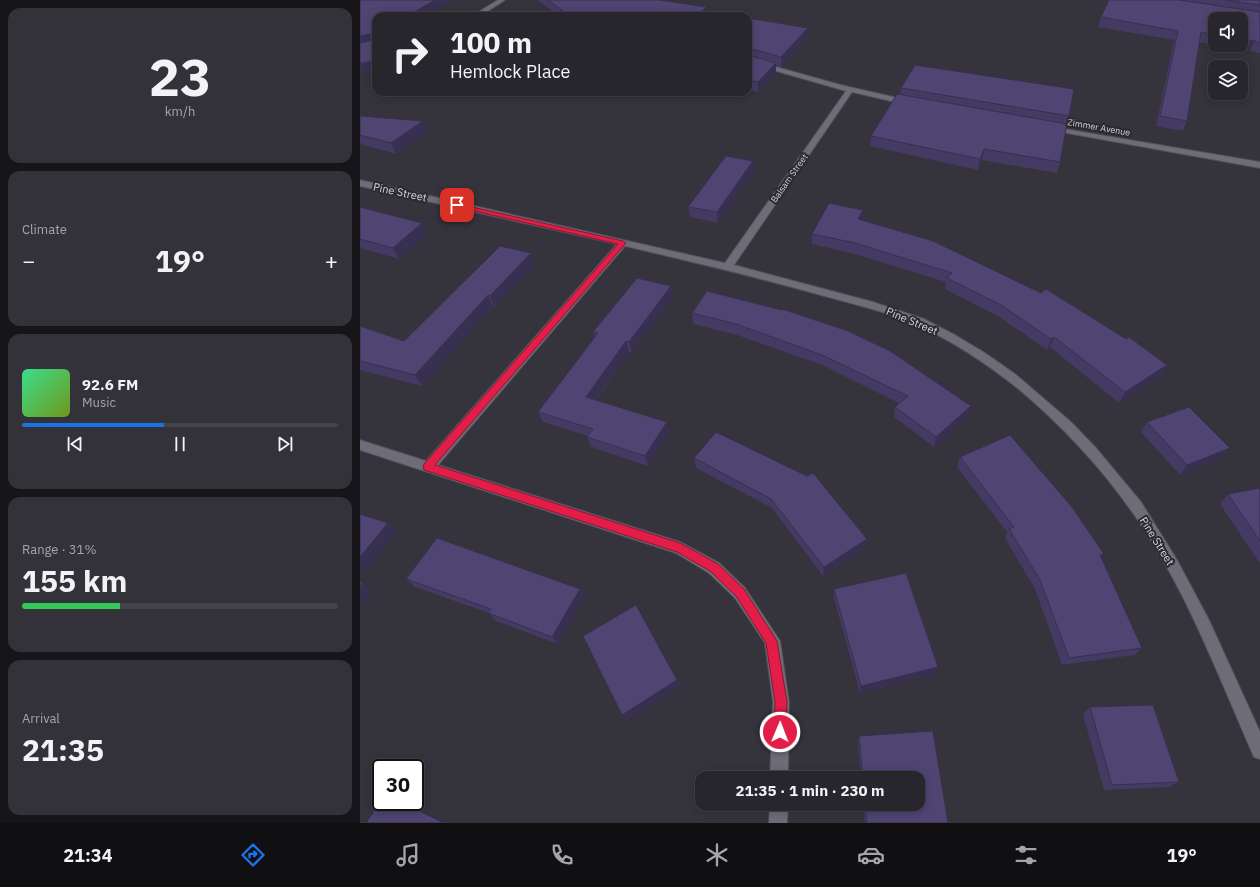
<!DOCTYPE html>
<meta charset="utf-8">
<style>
:root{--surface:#28262d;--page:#343239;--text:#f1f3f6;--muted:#a5a5aa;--line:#444349;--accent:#1a73e8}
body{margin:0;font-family:"IBM Plex Sans",sans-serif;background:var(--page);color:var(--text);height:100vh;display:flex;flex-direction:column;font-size:15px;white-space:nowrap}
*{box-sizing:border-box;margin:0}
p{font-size:13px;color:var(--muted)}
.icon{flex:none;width:22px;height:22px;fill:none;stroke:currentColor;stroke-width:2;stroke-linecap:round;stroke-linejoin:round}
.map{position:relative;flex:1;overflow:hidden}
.side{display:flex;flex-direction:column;gap:8px;padding:8px;background:#161519;width:360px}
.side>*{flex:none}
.banner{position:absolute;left:12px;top:12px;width:380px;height:84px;border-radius:12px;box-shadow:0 2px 10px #0003,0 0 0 1px var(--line);background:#28262d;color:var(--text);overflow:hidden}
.fabs{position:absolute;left:848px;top:12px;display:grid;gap:8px}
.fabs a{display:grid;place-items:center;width:40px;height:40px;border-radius:8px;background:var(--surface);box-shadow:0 2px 10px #0003,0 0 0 1px var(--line);font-size:20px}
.speed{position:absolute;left:12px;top:759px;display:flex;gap:8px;font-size:20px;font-weight:700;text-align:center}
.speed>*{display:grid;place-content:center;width:52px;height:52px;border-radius:50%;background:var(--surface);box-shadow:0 2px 10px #0003,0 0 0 1px var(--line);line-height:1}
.speed .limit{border:2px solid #111;border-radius:6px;background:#fff;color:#111}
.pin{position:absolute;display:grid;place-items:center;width:34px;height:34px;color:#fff;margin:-17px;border-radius:8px;box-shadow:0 2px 6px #0006}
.me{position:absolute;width:44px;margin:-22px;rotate:1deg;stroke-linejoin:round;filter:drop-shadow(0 0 3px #0008)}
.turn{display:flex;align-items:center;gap:14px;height:84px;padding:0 12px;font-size:18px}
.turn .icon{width:52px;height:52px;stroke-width:2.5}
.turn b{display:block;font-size:28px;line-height:34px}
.big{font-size:30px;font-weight:700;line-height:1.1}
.side .card{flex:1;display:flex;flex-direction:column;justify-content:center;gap:6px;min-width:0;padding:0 14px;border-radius:12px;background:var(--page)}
.side .dial{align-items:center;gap:0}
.dial b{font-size:52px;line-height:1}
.song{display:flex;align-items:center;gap:12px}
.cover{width:48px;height:48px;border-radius:6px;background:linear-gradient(135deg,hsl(150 70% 55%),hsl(80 70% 35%))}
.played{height:4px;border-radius:2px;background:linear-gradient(90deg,var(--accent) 45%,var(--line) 45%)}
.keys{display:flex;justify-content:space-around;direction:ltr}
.heat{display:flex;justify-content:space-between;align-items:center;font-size:22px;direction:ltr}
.charge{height:6px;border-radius:3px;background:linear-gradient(90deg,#34c759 31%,var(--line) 0)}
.trip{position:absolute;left:335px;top:771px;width:230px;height:40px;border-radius:12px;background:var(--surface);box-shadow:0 2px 10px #0003,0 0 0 1px var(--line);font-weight:700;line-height:40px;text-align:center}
.tabs{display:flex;height:64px;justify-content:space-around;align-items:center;background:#100f12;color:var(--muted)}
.tabs .icon{width:28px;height:28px}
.tabs .selected{color:var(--accent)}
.tabs b{font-size:18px;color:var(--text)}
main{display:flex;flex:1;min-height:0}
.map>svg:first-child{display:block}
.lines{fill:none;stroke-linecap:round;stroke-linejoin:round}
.street-casing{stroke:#504f56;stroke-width:2}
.street{fill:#6e6c77;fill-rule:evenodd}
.wall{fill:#453a63}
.shaded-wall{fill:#383050}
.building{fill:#504473;stroke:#383050}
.route{fill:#e11d48;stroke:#92132f}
.labels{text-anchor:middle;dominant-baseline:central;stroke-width:4;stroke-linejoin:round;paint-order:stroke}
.far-street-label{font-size:9px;fill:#d5d4da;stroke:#2b2932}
.street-label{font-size:11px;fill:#d5d4da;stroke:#2b2932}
</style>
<main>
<section class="side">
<div class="card dial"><b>23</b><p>km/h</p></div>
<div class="card"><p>Climate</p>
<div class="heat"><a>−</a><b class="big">19°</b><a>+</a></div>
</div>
<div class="card">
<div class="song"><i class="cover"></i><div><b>92.6 FM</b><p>Music</p></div></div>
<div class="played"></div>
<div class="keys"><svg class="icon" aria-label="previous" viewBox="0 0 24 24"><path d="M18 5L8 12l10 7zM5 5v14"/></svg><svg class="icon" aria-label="pause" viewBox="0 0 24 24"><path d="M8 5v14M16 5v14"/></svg><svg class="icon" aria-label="next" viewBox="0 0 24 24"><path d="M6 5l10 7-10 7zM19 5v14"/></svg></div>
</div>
<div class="card"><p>Range · 31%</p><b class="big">155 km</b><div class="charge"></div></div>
<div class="card"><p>Arrival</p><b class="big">21:35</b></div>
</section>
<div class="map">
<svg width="900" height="823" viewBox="0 0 900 823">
<rect width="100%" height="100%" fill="#35333c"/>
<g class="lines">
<defs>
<g id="street">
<path d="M 138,0 L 145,0 L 120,16 L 112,16 Z"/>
<path d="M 388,59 L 481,85 L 551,101 L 552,103 L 548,105 L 492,92 L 374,265 L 513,302 L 564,319 L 595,335 L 625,353 L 655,374 L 711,422 L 736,448 L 781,502 L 817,560 L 849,620 L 900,732 L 900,759 L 894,757 C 857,673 824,583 770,509 C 739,465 702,426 661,391 C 629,365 593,341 555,324 C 527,312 497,305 468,297 C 401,278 333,262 265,246 L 78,465 L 320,542 L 359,563 L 385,588 L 420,641 L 429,702 L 428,778 L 410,778 L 413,702 L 405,643 L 375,598 L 349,573 L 316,553 L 0,450 L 0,440 L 66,461 L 257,244 L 0,186 L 0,180 L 365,263 L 486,91 L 388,63 Z"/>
<path d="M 687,126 L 900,162 L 900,168 L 690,130 L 686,128 Z"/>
<path d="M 410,804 L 428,804 L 427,823 L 409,823 Z"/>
</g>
</defs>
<use href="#street" class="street-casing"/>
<use href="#street" class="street"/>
</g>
<g class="wall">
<path d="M 178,0 L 298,0 L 348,12 L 374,16 L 199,16 Z"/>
<path d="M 749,0 L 900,0 L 900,53 L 891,51 L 890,49 L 885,50 L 856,45 L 881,45 L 881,19 L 855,19 L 855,45 L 839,42 L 827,121 L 823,131 L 796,126 L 814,40 L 738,27 L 741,17 Z"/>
<path d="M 388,18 L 448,38 L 421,67 L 416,65 L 416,73 L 398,92 L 388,90 Z"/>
<path d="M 541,88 L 709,116 L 707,124 L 700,162 L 697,173 L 622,160 L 618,170 L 510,146 L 511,136 L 540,94 Z"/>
<path d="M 0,116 L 68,132 L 36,154 L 0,144 Z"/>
<path d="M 393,161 L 394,172 L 358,223 L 330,217 L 328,207 Z"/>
<path d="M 0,207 L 67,234 L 39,259 L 0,248 Z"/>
<path d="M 502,220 L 807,365 L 801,376 L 759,403 L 690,347 L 687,350 L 638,316 L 585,289 L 586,282 L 494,254 L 452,244 L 452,234 Z"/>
<path d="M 171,253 L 175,264 L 135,307 L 133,306 L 62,386 L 0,370 L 0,326 L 44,341 Z"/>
<path d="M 347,291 L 608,417 L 574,447 L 534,417 L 535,407 L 539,403 L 462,365 L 377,335 L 333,324 L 332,313 Z"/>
<path d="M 313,297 L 272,352 L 269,352 L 236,400 L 310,432 L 288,466 L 231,447 L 227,437 L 228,436 L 183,422 L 178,412 L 235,337 L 233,332 Z"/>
<path d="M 787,422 L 862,458 L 820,475 L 781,432 Z"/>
<path d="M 600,457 L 741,557 L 782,648 L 774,655 L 702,665 L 675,589 L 645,538 L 647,532 L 597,467 Z"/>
<path d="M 334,458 L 506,548 L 463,576 L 412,508 L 336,468 Z"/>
<path d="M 900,488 L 900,562 L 899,562 L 860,504 L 868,494 Z"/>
<path d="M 46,579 L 220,589 L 225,597 L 198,644 L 136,621 L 129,613 L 55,587 Z"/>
<path d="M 474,589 L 575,674 L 500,693 L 474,598 Z"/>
<path d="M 730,707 L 819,782 L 809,787 L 744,790 L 723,714 Z"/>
<path d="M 573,731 L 588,823 L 505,823 L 503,804 L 558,804 L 558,778 L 501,778 L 498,742 L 499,736 Z"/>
</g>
<g class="shaded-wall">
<path d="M 75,0 L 94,0 L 68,16 L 50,16 L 49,15 Z"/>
<path d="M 347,7 L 348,16 L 342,11 Z"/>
<path d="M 448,28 L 448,38 L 421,67 L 421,57 Z"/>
<path d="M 11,34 L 16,44 L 0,46 L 0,36 Z"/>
<path d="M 895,40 L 890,49 L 885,50 L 890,41 Z"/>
<path d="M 16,61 L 16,72 L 0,73 L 0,63 Z"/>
<path d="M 416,63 L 416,73 L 398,92 L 398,82 Z"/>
<path d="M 63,121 L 68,132 L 36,154 L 31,143 Z"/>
<path d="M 624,149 L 622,160 L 618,170 L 620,159 Z"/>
<path d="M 393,161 L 394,172 L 358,223 L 357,212 Z"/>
<path d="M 503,210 L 502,221 L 498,219 Z"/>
<path d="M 62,223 L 67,234 L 39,259 L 33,248 Z"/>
<path d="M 171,253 L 175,264 L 135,307 L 130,296 Z"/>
<path d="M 311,286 L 313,297 L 272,352 L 269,342 Z"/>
<path d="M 128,295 L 133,306 L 62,386 L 55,375 Z"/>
<path d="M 694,337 L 690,347 L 687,350 L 691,339 Z"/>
<path d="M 266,341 L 269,352 L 230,407 L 226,397 Z"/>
<path d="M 807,365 L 801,376 L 759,403 L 765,392 Z"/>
<path d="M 611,406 L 608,417 L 574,447 L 576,437 Z"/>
<path d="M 307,422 L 310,432 L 288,466 L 285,456 Z"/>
<path d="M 870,448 L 862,458 L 820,475 L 827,465 Z"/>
<path d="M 28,523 L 37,533 L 0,577 L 0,557 Z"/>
<path d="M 507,539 L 506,548 L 463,576 L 464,567 Z"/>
<path d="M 3,583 L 13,591 L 0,608 L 0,587 Z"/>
<path d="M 220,589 L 225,597 L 198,644 L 192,637 Z"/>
<path d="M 578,667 L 575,674 L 500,693 L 501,686 Z"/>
<path d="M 317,680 L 321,686 L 266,721 L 262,715 Z"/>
<path d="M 41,802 L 43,802 L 86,823 L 84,823 Z"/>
</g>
<g class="building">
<path d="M 0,0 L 75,0 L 49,15 L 50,16 L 16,16 L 16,61 L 0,63 L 0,43 L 13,40 L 13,35 L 11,34 L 0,36 Z"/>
<path d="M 188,0 L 298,0 L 347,7 L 342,11 L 374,16 L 210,16 Z"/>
<path d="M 749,0 L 819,0 L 900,12 L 900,42 L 895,42 L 895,40 L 890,41 L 881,39 L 881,19 L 855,19 L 855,35 L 841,32 L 827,121 L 800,116 L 818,31 L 741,17 Z"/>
<path d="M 865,0 L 900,0 L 900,5 Z"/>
<path d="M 388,18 L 448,28 L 421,57 L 388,48 Z"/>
<path d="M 388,55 L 416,63 L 398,82 L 388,80 Z"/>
<path d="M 555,65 L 714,89 L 709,116 L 541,88 Z"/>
<path d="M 537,94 L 707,124 L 700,162 L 624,149 L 620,159 L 511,136 Z"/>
<path d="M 0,116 L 63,121 L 31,143 L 0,135 Z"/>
<path d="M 366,156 L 393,161 L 357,212 L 328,207 Z"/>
<path d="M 469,203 L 503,210 L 498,219 L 573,241 L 681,293 L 686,289 L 766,339 L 769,337 L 807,365 L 765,392 L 694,337 L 691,339 L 641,305 L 587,278 L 592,273 L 495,243 L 452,234 Z"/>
<path d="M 0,207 L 62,223 L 33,248 L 0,239 Z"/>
<path d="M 140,246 L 171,253 L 130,296 L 128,295 L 55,375 L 0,361 L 0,326 L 44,341 Z"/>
<path d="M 277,278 L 311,286 L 269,342 L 266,341 L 226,397 L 307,422 L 285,456 L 227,437 L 233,429 L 178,412 L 238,333 L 233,332 Z"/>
<path d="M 347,291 L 422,310 L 422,309 L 488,331 L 530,351 L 611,406 L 576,437 L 535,407 L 548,396 L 462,355 L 376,324 L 332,313 Z"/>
<path d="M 829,407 L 870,448 L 827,465 L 787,422 Z"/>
<path d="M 356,432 L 447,476 L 453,473 L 507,539 L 464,567 L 411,499 L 334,458 Z"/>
<path d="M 650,435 L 712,507 L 744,554 L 740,555 L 782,648 L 709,658 L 680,580 L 649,529 L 654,527 L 600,457 Z"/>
<path d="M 900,488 L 900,541 L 868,494 Z"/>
<path d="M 0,514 L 28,523 L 0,557 Z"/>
<path d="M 77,538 L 220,589 L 192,637 L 128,613 L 131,609 L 46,579 Z"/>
<path d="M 546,573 L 578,667 L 501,686 L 474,589 Z"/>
<path d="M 0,582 L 3,583 L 0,587 Z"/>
<path d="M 276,605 L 317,680 L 262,715 L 223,636 Z"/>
<path d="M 793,705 L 819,782 L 752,785 L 730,707 Z"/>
<path d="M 573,731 L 588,823 L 507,823 L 505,804 L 558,804 L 558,778 L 503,778 L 499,736 Z"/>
<path d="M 21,801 L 21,802 L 41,802 L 84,823 L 6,823 Z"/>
</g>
<path class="route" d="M 94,203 L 263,241 L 266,243 L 75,465 L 320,543 L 358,564 L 384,589 L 417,641 L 427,702 L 426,732 L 425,737 L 420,738 L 416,737 L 414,732 L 415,702 L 406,643 L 376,596 L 350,571 L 317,552 L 64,470 L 63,467 L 64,464 L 258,244 L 97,207 L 93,205 Z"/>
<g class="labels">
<g class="far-street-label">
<text transform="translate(739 127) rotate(10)">Zimmer Avenue</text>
<text transform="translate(429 178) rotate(-55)">Balsam Street</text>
</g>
<g class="street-label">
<text transform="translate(40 192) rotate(12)">Pine Street</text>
<text transform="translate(552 321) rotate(23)">Pine Street</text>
<text transform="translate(797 541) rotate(58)">Pine Street</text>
</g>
</g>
</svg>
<div class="fabs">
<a><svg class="icon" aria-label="sound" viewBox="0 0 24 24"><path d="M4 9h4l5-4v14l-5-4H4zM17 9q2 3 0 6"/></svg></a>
<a><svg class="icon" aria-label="layers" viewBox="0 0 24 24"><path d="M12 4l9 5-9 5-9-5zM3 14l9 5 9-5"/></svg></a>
</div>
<div class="speed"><div class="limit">30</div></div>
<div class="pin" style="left:97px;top:205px;background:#d93025"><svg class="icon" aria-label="arrive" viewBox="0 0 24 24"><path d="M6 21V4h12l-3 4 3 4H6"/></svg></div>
<svg class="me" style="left:420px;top:732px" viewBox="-20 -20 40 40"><circle r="17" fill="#e11d48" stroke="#fff" stroke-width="3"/><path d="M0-11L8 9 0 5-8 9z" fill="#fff"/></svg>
<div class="trip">21:35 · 1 min · 230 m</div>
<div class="banner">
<div class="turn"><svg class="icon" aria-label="right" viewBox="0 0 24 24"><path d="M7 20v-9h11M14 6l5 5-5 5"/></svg><div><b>100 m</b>Hemlock Place</div></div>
</div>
</div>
</main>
<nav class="tabs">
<b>21:34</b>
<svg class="icon selected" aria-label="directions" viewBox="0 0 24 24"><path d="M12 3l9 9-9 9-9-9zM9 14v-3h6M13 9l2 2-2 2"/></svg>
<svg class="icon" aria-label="music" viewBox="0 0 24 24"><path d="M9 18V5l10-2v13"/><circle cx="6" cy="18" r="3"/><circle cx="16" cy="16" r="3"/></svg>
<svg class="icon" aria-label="phone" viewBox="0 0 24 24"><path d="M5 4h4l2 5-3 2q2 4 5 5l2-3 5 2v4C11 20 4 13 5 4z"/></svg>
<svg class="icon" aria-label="climate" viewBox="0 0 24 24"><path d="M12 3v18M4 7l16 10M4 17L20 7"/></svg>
<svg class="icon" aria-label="car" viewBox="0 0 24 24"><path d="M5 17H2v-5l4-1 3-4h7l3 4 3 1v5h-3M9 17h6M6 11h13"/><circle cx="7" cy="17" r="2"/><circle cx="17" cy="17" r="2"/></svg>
<svg class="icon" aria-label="filters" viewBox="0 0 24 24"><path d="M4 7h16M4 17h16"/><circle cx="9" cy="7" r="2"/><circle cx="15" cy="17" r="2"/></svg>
<b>19°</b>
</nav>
